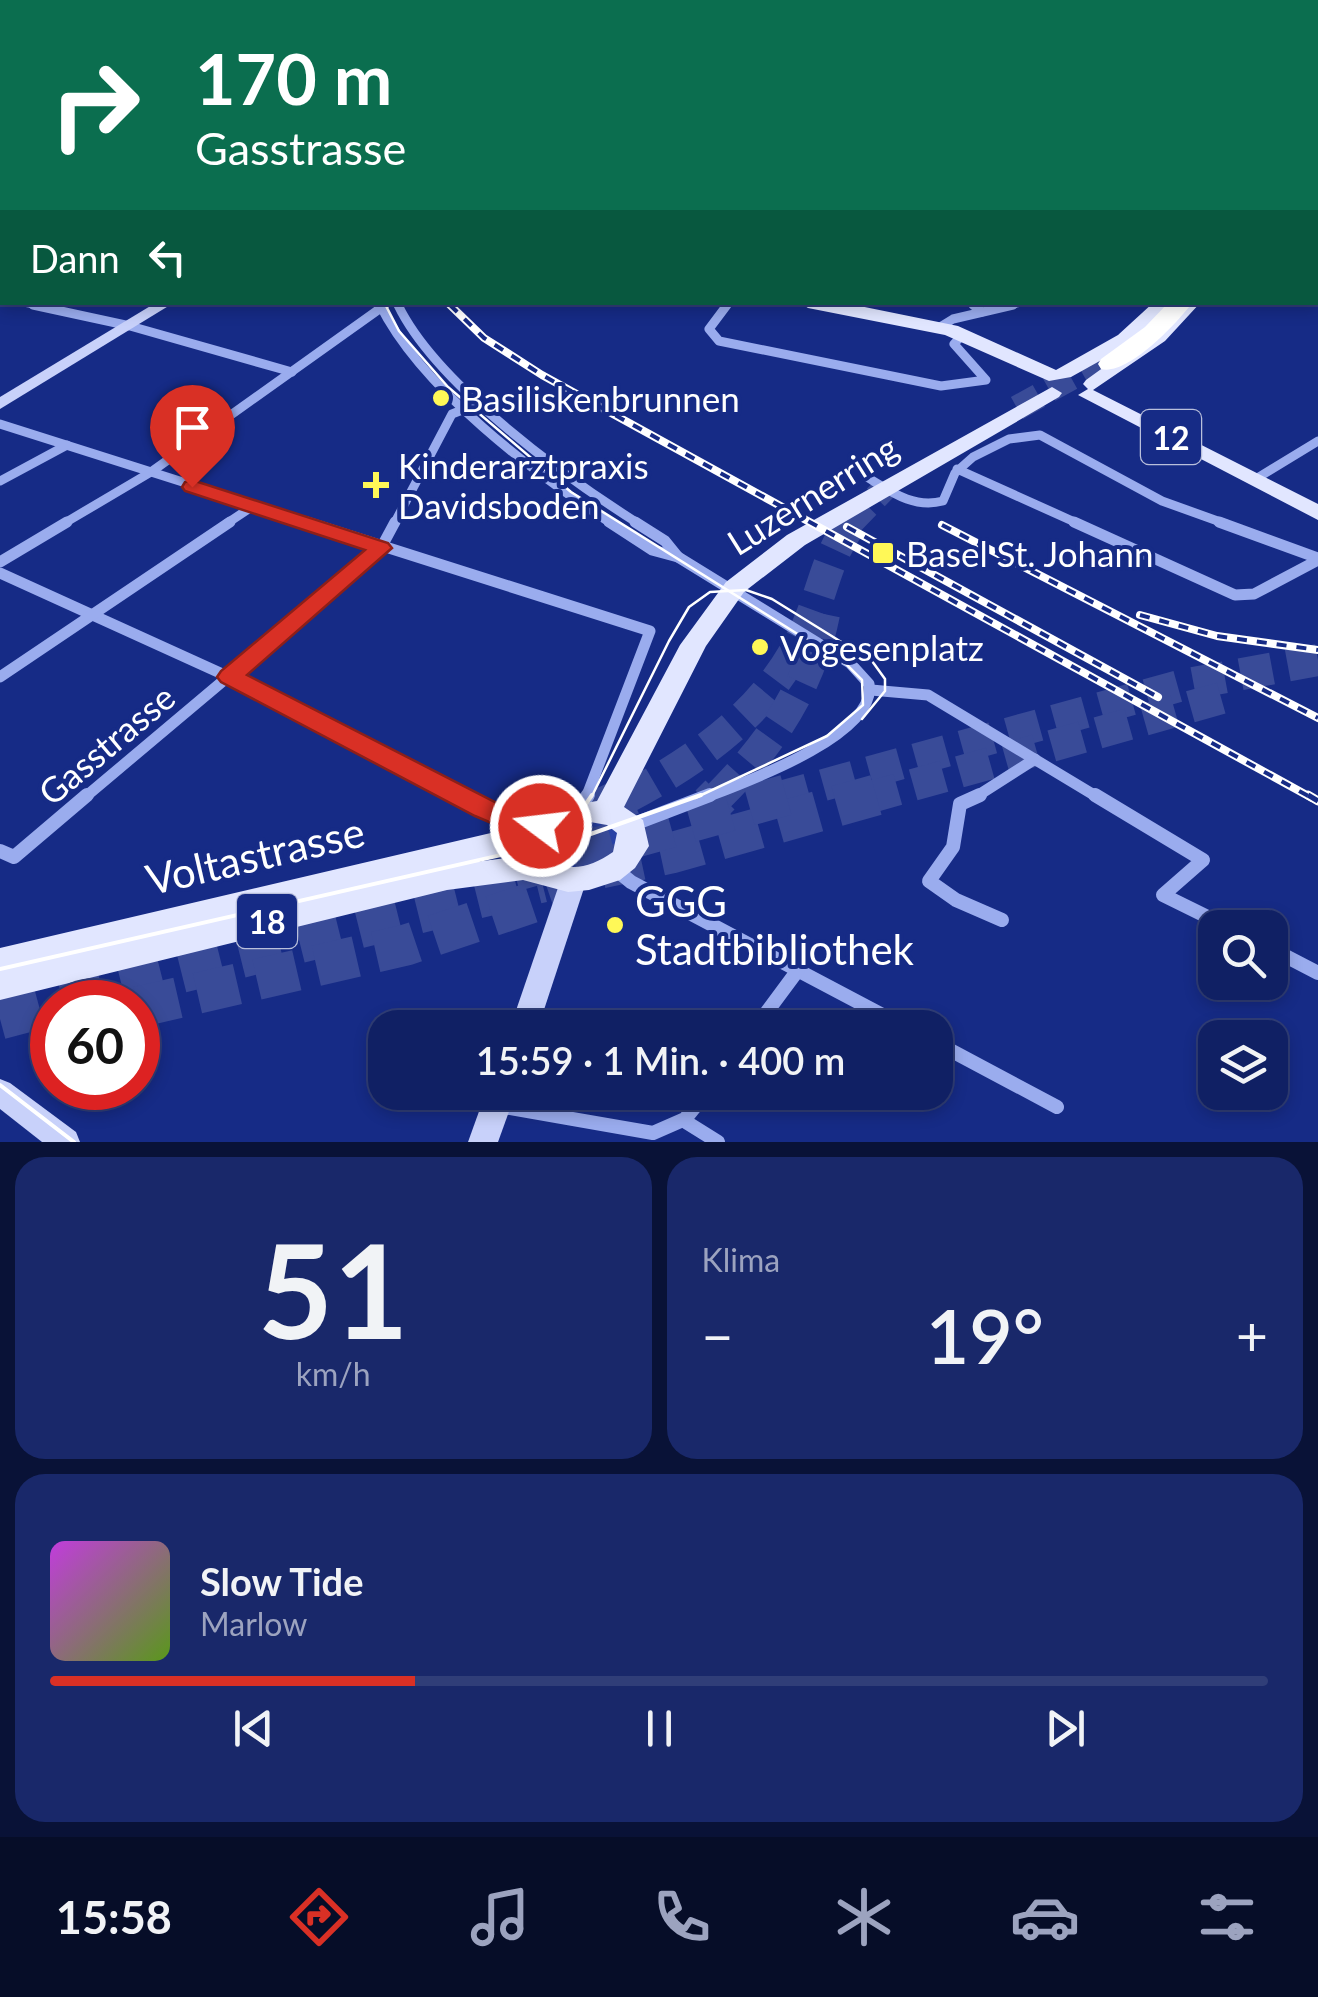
<!DOCTYPE html>
<html lang="de">
<meta charset="utf-8">
<style>
:root{--surface:#102064;--page:#19286a;--text:#f1f3f6;--muted:#9ca3bf;--line:#303e78;--accent:#d93025}
body{margin:0;font-family:Lato,sans-serif;background:var(--page);color:var(--text);height:100vh;display:flex;flex-direction:column;font-size:38px;white-space:nowrap}
*{box-sizing:border-box;margin:0}
p{font-size:32px;color:var(--muted)}
.icon{flex:none;width:55px;height:55px;fill:none;stroke:currentColor;stroke-width:2;stroke-linecap:round;stroke-linejoin:round}
.map{position:relative;height:1142px;overflow:hidden}
.drawer{display:flex;flex-direction:column;gap:15px;padding:15px;background:#091237;flex:1}
.drawer>*{flex:none}
.guide{position:absolute;left:0px;top:0px;width:1320px;height:305px;box-shadow:0 5px 15px #0003,0 0 0 2px var(--line);background:#0b6e4f;color:#fff;overflow:hidden}
.controls{position:absolute;left:1198px;top:910px;display:grid;gap:20px}
.controls a{display:grid;place-items:center;width:90px;height:90px;border-radius:20px;background:var(--surface);box-shadow:0 5px 15px #0003,0 0 0 2px var(--line);font-size:50px}
.speed{position:absolute;left:30px;top:980px;display:flex;gap:20px;font-size:50px;font-weight:700;text-align:center}
.speed>*{display:grid;place-content:center;width:130px;height:130px;border-radius:50%;background:var(--surface);box-shadow:0 5px 15px #0003,0 0 0 2px var(--line);line-height:1}
.speed .limit{border:15px solid #d22;background:#fff;color:#111}
.pin{position:absolute;display:grid;place-items:center;width:85px;height:85px;color:#fff;margin:-102px -42px;border-radius:50% 50% 50% 0;rotate:-45deg;box-shadow:0 0 10px #0007}
.pin .icon{rotate:45deg}
.me{position:absolute;width:110px;margin:-55px;rotate:285deg;stroke-linejoin:round;filter:drop-shadow(0 0 8px #0008)}
.turn{display:flex;align-items:center;gap:35px;height:210px;padding:0 30px;font-size:45px}
.turn .icon{width:130px;height:130px;stroke-width:2.5}
.turn b{display:block;font-size:70px;line-height:85px}
.then{display:flex;align-items:center;height:95px;padding:0 30px;background:#0003;gap:20px;font-size:38px}
.big{font-size:75px;font-weight:600;line-height:1.1}
.drawer .tile{flex:1;display:flex;flex-direction:column;justify-content:center;gap:15px;min-width:0;padding:0 35px;border-radius:30px;background:var(--page)}
.drawer .dial{align-items:center;gap:0}
.dial b{font-size:130px;line-height:1}
.song{display:flex;align-items:center;gap:30px}
.cover{width:120px;height:120px;border-radius:15px;background:linear-gradient(135deg,hsl(290 70% 55%),hsl(90 70% 35%))}
.played{height:10px;border-radius:5px;background:linear-gradient(90deg,var(--accent) 30%,var(--line) 30%)}
.keys{display:flex;justify-content:space-around;direction:ltr}
.heat{display:flex;justify-content:space-between;align-items:center;font-size:55px;direction:ltr}
.drawer .tiles{flex:1;display:grid;gap:15px;grid-template-columns:1fr 1fr}
.tile:last-child{grid-column:span 2}
.trip{position:absolute;left:368px;top:1010px;width:585px;height:100px;border-radius:30px;background:var(--surface);box-shadow:0 5px 15px #0003,0 0 0 2px var(--line);font-weight:600;line-height:100px;text-align:center}
.tab-bar{display:flex;height:160px;justify-content:space-around;align-items:center;background:#060d28;color:var(--muted)}
.tab-bar .icon{width:70px;height:70px}
.tab-bar .active{color:var(--accent)}
.tab-bar b{font-size:45px;color:var(--text)}
.map>svg:first-child{display:block}
.green{fill:#2841a5}
.lines{fill:none;stroke-linecap:round;stroke-linejoin:round}
.highway-tunnel-far2{stroke:#394b98;stroke-width:25;stroke-dasharray:25 12;stroke-linecap:butt}
.highway-tunnel-far1{stroke:#394b98;stroke-width:32;stroke-dasharray:32 16;stroke-linecap:butt}
.highway-tunnel{stroke:#394b98;stroke-width:41;stroke-dasharray:41 20;stroke-linecap:butt}
.street-far4{stroke:#9aacee;stroke-width:5}
.street-far3{stroke:#9aacee;stroke-width:6}
.street-far2{stroke:#9aacee;stroke-width:9}
.street-far1{stroke:#9aacee;stroke-width:11}
.street{stroke:#9aacee;stroke-width:14}
.secondary{fill:#c8d1fa;fill-rule:evenodd}
.primary{fill:#e1e6ff;fill-rule:evenodd}
.highway{fill:#fff;fill-rule:evenodd}
.tram-far1{stroke:#fff;stroke-width:2.5}
.tram{stroke:#fff;stroke-width:4}
.rail-far2-casing{stroke:#fff;stroke-width:5}
.rail-far1-casing{stroke:#fff;stroke-width:8}
.rail-casing{stroke:#fff;stroke-width:9}
.rail-far2{stroke:#162b86;stroke-width:2.5;stroke-dasharray:6;stroke-linecap:butt}
.rail-far1{stroke:#162b86;stroke-width:4;stroke-dasharray:10;stroke-linecap:butt}
.rail{stroke:#162b86;stroke-width:5;stroke-dasharray:15;stroke-linecap:butt}
.wall{fill:#324596}
.route{fill:#d93025;stroke:#8d1f18;stroke-width:2.5}
.poi-dot{fill:#fff857;stroke:#162b86;stroke-width:4}
.labels{text-anchor:middle;dominant-baseline:central;stroke-width:8;stroke-linejoin:round;paint-order:stroke}
.shield{fill:#162b86;stroke:#b9bfdb;stroke-width:2.5}
.shield-label{font-size:32px;font-weight:bold;fill:#fff}
.poi-label{font-size:35px;fill:#fff;stroke:#162b86;text-anchor:start}
.street-label{font-size:35px;fill:#fff;stroke:#162b86}
.near-street-label{font-size:42px;fill:#fff;stroke:#162b86}
.near-poi-label{font-size:42px;fill:#fff;stroke:#162b86;text-anchor:start}
</style>
<div class="map">
<svg width="1318" height="1142" viewBox="0 0 1318 1142">
<rect width="100%" height="100%" fill="#162b86"/>
<path class="green" d="M 604,822 L 618,831 L 621,846 C 597,866 571,874 542,860 L 540,845 C 558,825 579,821 604,822 Z"/>
<g class="lines">
<g class="highway-tunnel-far2">
<path d="M 1017,408 L 1101,361"/>
<path d="M 850,524 L 884,489"/>
</g>
<g class="highway-tunnel-far1">
<path d="M 626,798 C 701,758 772,708 807,627 C 823,591 827,555 852,522"/>
<path d="M 717,798 C 771,744 809,689 824,614"/>
<path d="M 777,798 L 1183,685 L 1318,660"/>
<path d="M 867,798 L 1232,695"/>
</g>
<g class="highway-tunnel">
<path d="M 710,805 L 720,795"/>
<path d="M 595,812 L 630,795"/>
<path d="M 601,868 L 671,853 L 876,795"/>
<path d="M 514,871 L 786,795"/>
<path d="M 63,1002 L 542,882"/>
<path d="M 138,1007 L 406,945 L 563,892"/>
<path d="M 0,1019 L 52,1005"/>
</g>
<g class="street-far4">
<path d="M 83,0 L 91,2"/>
<path d="M 939,0 L 948,2"/>
<path d="M 307,2 L 311,0"/>
<path d="M 855,2 L 859,0"/>
<path d="M 1068,2 L 1077,0"/>
</g>
<g class="street-far3">
<path d="M 17,302 L 45,308"/>
<path d="M 378,302 L 381,308"/>
<path d="M 396,302 L 399,308"/>
<path d="M 968,302 L 976,308"/>
<path d="M 382,308 L 390,302"/>
<path d="M 725,308 L 730,302"/>
<path d="M 1002,308 L 1028,302"/>
</g>
<g class="street-far2">
<path d="M 33,305 L 130,326 L 292,372"/>
<path d="M 380,305 C 421,388 535,474 612,524"/>
<path d="M 398,305 C 436,384 565,477 639,524"/>
<path d="M 727,305 L 709,329 L 719,341 L 941,386 L 986,380 L 954,344 L 963,334"/>
<path d="M 973,305 L 982,312"/>
<path d="M 940,327 L 953,319 L 1013,305"/>
<path d="M 0,424 L 315,524"/>
<path d="M 957,469 L 1079,524"/>
<path d="M 865,476 C 890,491 913,509 943,501 L 955,473 L 973,457 L 1009,439 L 1040,435 L 1162,501 L 1226,524"/>
<path d="M 1254,480 L 1318,441"/>
<path d="M 0,481 L 67,445"/>
<path d="M 63,524 L 151,472 L 385,305"/>
<path d="M 226,524 L 253,506"/>
<path d="M 394,524 L 452,414 L 480,403"/>
</g>
<g class="street-far1">
<path d="M 307,522 L 650,631 L 586,798"/>
<path d="M 609,522 L 652,550 L 678,557 L 850,663 L 869,684 C 878,735 743,783 704,798"/>
<path d="M 635,522 L 665,541 L 678,557"/>
<path d="M 1074,522 L 1235,595 L 1254,594 L 1318,560"/>
<path d="M 1219,522 L 1318,558"/>
<path d="M 0,562 L 67,522"/>
<path d="M 0,573 L 229,677 L 463,798"/>
<path d="M 0,677 L 230,522"/>
<path d="M 871,690 L 928,695 L 1099,798"/>
<path d="M 84,798 L 381,548 L 395,522"/>
<path d="M 974,798 L 1035,759"/>
</g>
<g class="street">
<path d="M 458,795 L 534,830"/>
<path d="M 980,795 L 960,804 L 953,847 L 929,881 L 956,900 L 1002,920"/>
<path d="M 1095,795 L 1203,860 L 1163,895 L 1230,928"/>
<path d="M 577,811 L 588,795"/>
<path d="M 634,824 L 710,795"/>
<path d="M 0,851 L 14,857 L 87,795"/>
<path d="M 614,868 L 631,882 L 907,1028"/>
<path d="M 1270,948 L 1318,973"/>
<path d="M 755,1028 L 798,970"/>
<path d="M 935,1042 L 1057,1107"/>
<path d="M 498,1106 L 653,1133 L 685,1119 L 707,1092"/>
<path d="M 686,1122 L 718,1142"/>
</g>
<g class="secondary">
<path d="M 726,0 L 753,0 L 755,2 L 730,2 Z"/>
<path d="M 0,35 L 2,36 L 2,42 L 0,42 Z"/>
<path d="M 157,302 L 175,302 L 0,409 L 0,397 Z"/>
<path d="M 574,869 L 583,872 L 587,879 L 538,1028 L 510,1028 L 561,879 L 565,872 Z"/>
<path d="M 0,1079 L 10,1083 L 76,1132 L 80,1142 L 42,1142 L 0,1109 Z"/>
<path d="M 486,1092 L 516,1092 L 498,1142 L 468,1142 Z"/>
</g>
<g class="primary">
<path d="M 119,0 L 135,0 L 136,2 L 121,2 Z"/>
<path d="M 1029,0 L 1050,0 L 1051,2 L 1031,2 Z"/>
<path d="M 799,302 L 840,302 L 958,326 L 1056,370 L 1118,335 L 1154,302 L 1175,302 L 1132,343 L 1071,377 L 1049,381 L 945,335 L 808,308 Z"/>
<path d="M 1182,302 L 1201,302 L 1165,341 L 1093,390 L 1318,504 L 1318,520 L 1078,395 L 1088,389 L 1083,384 L 1086,380 L 1151,333 Z"/>
<path d="M 1052,387 L 1062,393 L 1059,397 L 805,545 L 744,592 L 706,646 L 624,807 L 643,820 L 649,846 L 635,868 L 620,880 L 589,890 L 568,892 L 523,880 L 447,890 L 0,1000 L 0,948 L 521,826 L 549,809 L 597,801 L 680,645 L 726,582 L 787,535 ZM 590,822 L 607,825 L 617,833 L 613,852 C 591,867 569,874 545,858 L 541,849 L 545,840 L 561,828 ZM 511,852 L 513,857 L 459,864 Z"/>
</g>
<path class="highway" d="M 1169,302 L 1193,302 C 1177,323 1128,376 1101,369 L 1098,364 L 1101,359 L 1145,327 Z"/>
<g class="tram-far1">
<path d="M 120,0 L 124,2"/>
<path d="M 384,302 L 399,331 L 448,387 L 571,492 L 847,665 L 862,680 L 863,705 L 827,736 L 695,798"/>
<path d="M 591,798 L 669,641 L 689,607 L 710,592 L 746,590 L 772,599 L 872,661 L 885,679 L 885,691 L 862,719"/>
</g>
<g class="tram">
<path d="M 553,837 L 570,827 L 592,795"/>
<path d="M 0,969 L 585,836 L 701,795"/>
<path d="M 0,1085 L 74,1142"/>
</g>
<defs>
<path id="rail-far2" d="M 446,302 L 452,308"/>
<g id="rail-far1">
<path d="M 450,305 L 484,338 L 542,375 L 1312,798"/>
<path d="M 942,525 L 1318,718"/>
<path d="M 847,527 L 1158,697"/>
<path d="M 1140,615 L 1217,636 L 1318,650"/>
</g>
<path id="rail" d="M 1308,795 L 1318,801"/>
</defs>
<use href="#rail-far2" class="rail-far2-casing"/>
<use href="#rail-far1" class="rail-far1-casing"/>
<use href="#rail" class="rail-casing"/>
<use href="#rail-far2" class="rail-far2"/>
<use href="#rail-far1" class="rail-far1"/>
<use href="#rail" class="rail"/>
</g>
<path class="wall" d="M 1136,0 L 1190,0 L 1190,2 L 1135,2 Z"/>
<path class="route" d="M 192,480 L 388,543 L 392,548 L 247,675 L 495,802 L 533,818 L 551,818 L 555,826 L 551,833 L 534,841 L 475,816 L 221,682 L 217,677 L 221,671 L 365,550 L 185,491 L 182,487 L 185,482 Z"/>
<g class="poi-dot">
<circle cx="441" cy="398" r="10"/>
<path d="M371 470h10v10h10v10h-10v10h-10v-10h-10v-10h10z"/>
<rect x="871" y="541" width="24" height="24" rx="5"/>
<circle cx="760" cy="647" r="10"/>
<circle cx="615" cy="925" r="10"/>
</g>
<g class="labels">
<g class="shield">
<rect x="1141" y="410" width="60" height="54" rx="8"/>
<rect x="237" y="894" width="60" height="54" rx="8"/>
</g>
<g class="shield-label">
<text x="1171" y="437">12</text>
<text x="267" y="921">18</text>
</g>
<g class="poi-label">
<text x="461" y="398">Basiliskenbrunnen</text>
<text x="398" y="465">Kinderarztpraxis<tspan x="398" dy="40">Davidsboden</tspan></text>
<text x="906" y="553">Basel St. Johann</text>
<text x="780" y="647">Vogesenplatz</text>
</g>
<g class="street-label">
<text transform="translate(812 494) rotate(-32)">Luzernerring</text>
<text transform="translate(106 744) rotate(-40)">Gasstrasse</text>
</g>
<g class="near-street-label">
<text transform="translate(255 855) rotate(-13)">Voltastrasse</text>
</g>
<g class="near-poi-label">
<text x="635" y="901">GGG<tspan x="635" dy="48">Stadtbibliothek</tspan></text>
</g>
</g>
</svg>
<div class="controls">
<a><svg class="icon" aria-label="search" viewBox="0 0 24 24"><circle cx="10" cy="10" r="6"/><path d="M15 15l6 6"/></svg></a>
<a><svg class="icon" aria-label="layers" viewBox="0 0 24 24"><path d="M12 4l9 5-9 5-9-5zM3 14l9 5 9-5"/></svg></a>
</div>
<div class="speed"><div class="limit">60</div></div>
<div class="pin" style="left:192px;top:487px;background:#d93025"><svg class="icon" aria-label="arrive" viewBox="0 0 24 24"><path d="M6 21V4h12l-3 4 3 4H6"/></svg></div>
<svg class="me" style="left:541px;top:826px" viewBox="-20 -20 40 40"><circle r="17" fill="#d93025" stroke="#fff" stroke-width="3"/><path d="M0-11L8 9 0 5-8 9z" fill="#fff"/></svg>
<div class="trip">15:59 · 1 Min. · 400 m</div>
<div class="guide">
<div class="turn"><svg class="icon" aria-label="right" viewBox="0 0 24 24"><path d="M7 20v-9h11M14 6l5 5-5 5"/></svg><div><b>170 m</b>Gasstrasse</div></div>
<div class="then">Dann<svg class="icon" aria-label="left" viewBox="0 0 24 24"><path d="M17 20v-9H6M10 6l-5 5 5 5"/></svg></div>
</div>
</div>
<section class="drawer">
<div class="tiles">
<div class="tile dial"><b>51</b><p>km/h</p></div>
<div class="tile"><p>Klima</p>
<div class="heat"><a>−</a><b class="big">19°</b><a>+</a></div>
</div>
<div class="tile">
<div class="song"><i class="cover"></i><div><b>Slow Tide</b><p>Marlow</p></div></div>
<div class="played"></div>
<div class="keys"><svg class="icon" aria-label="previous" viewBox="0 0 24 24"><path d="M18 5L8 12l10 7zM5 5v14"/></svg><svg class="icon" aria-label="pause" viewBox="0 0 24 24"><path d="M8 5v14M16 5v14"/></svg><svg class="icon" aria-label="next" viewBox="0 0 24 24"><path d="M6 5l10 7-10 7zM19 5v14"/></svg></div>
</div>
</div>
</section>
<nav class="tab-bar">
<b>15:58</b>
<svg class="icon active" aria-label="directions" viewBox="0 0 24 24"><path d="M12 3l9 9-9 9-9-9zM9 14v-3h6M13 9l2 2-2 2"/></svg>
<svg class="icon" aria-label="music" viewBox="0 0 24 24"><path d="M9 18V5l10-2v13"/><circle cx="6" cy="18" r="3"/><circle cx="16" cy="16" r="3"/></svg>
<svg class="icon" aria-label="phone" viewBox="0 0 24 24"><path d="M5 4h4l2 5-3 2q2 4 5 5l2-3 5 2v4C11 20 4 13 5 4z"/></svg>
<svg class="icon" aria-label="climate" viewBox="0 0 24 24"><path d="M12 3v18M4 7l16 10M4 17L20 7"/></svg>
<svg class="icon" aria-label="car" viewBox="0 0 24 24"><path d="M5 17H2v-5l4-1 3-4h7l3 4 3 1v5h-3M9 17h6M6 11h13"/><circle cx="7" cy="17" r="2"/><circle cx="17" cy="17" r="2"/></svg>
<svg class="icon" aria-label="filters" viewBox="0 0 24 24"><path d="M4 7h16M4 17h16"/><circle cx="9" cy="7" r="2"/><circle cx="15" cy="17" r="2"/></svg>
</nav>
